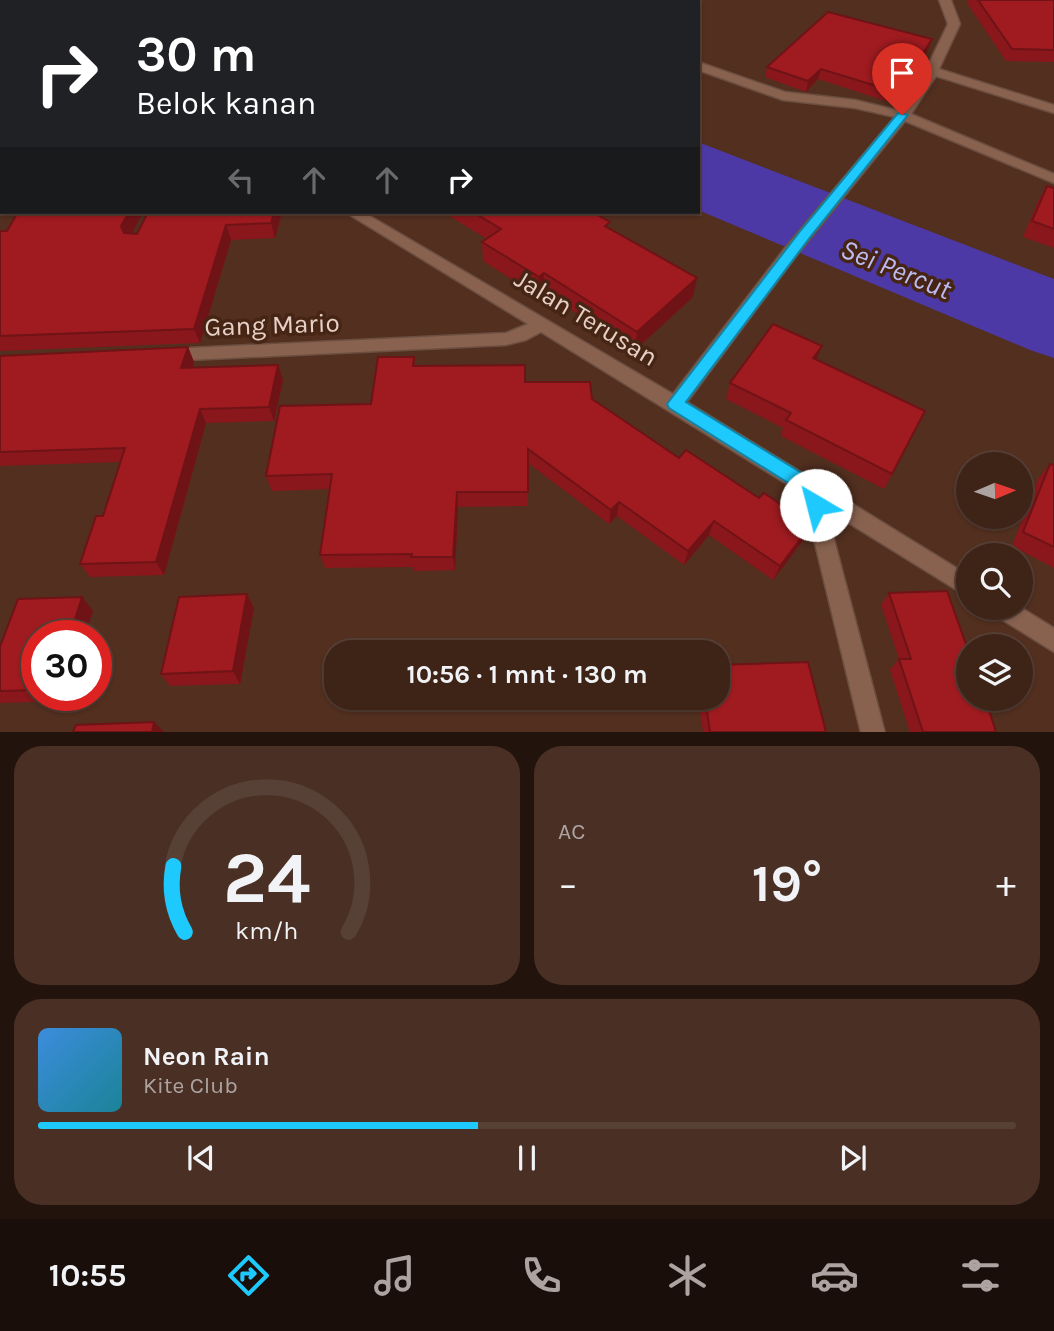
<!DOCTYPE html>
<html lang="id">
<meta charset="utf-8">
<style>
:root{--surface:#3e2317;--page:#492f24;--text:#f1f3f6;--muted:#ada4a1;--line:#574036;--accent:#1ec9fd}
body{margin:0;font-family:Karla,sans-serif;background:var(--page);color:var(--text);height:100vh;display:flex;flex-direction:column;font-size:26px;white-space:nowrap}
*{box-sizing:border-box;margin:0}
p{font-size:23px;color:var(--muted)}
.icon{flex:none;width:38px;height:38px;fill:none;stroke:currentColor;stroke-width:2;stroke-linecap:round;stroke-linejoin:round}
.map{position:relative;height:732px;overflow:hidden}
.sheet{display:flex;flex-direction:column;gap:14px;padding:14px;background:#22130d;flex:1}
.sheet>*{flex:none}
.hud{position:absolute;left:0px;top:0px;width:700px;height:214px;box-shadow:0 2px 5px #0004,0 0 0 2px var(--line);background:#202124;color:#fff;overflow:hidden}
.needle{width:46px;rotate:88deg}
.fabs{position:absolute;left:956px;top:452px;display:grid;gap:14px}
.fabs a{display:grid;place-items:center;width:77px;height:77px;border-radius:50%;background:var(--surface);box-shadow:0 2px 5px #0004,0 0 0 2px var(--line);font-size:35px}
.speed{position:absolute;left:21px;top:620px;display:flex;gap:14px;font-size:35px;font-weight:700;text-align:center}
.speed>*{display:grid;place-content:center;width:91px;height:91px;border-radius:50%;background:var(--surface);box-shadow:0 2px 5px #0004,0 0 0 2px var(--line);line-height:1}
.speed .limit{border:10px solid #d22;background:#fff;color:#111}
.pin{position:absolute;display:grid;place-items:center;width:60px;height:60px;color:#fff;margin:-72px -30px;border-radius:50% 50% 50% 0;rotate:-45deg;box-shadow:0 0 7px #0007}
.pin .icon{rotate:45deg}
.me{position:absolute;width:77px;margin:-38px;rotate:323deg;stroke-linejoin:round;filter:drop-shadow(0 0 5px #0008)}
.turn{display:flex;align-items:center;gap:24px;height:147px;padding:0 21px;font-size:32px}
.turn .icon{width:91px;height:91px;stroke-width:2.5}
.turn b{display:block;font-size:49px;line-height:60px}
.lanes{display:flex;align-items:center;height:66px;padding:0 21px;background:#0003;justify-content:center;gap:35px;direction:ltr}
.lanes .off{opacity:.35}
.big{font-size:52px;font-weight:700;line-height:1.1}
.sheet .widget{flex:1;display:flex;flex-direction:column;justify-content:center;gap:10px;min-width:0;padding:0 24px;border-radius:28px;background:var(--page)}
.sheet .dial{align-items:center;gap:0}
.dial svg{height:182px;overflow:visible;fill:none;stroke:var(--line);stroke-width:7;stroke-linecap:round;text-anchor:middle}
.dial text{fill:var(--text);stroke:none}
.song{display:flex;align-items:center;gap:21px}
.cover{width:84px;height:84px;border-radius:10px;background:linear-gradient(135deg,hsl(210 70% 55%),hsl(190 70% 35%))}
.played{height:7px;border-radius:4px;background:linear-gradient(90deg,var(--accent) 45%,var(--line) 45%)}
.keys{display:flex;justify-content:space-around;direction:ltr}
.heat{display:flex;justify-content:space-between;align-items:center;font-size:38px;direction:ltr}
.sheet .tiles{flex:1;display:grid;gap:14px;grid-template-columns:1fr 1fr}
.widget:last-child{grid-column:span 2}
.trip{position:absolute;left:324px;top:640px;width:406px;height:70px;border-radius:28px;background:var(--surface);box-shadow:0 2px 5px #0004,0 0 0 2px var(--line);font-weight:700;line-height:70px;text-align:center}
.tab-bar{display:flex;height:112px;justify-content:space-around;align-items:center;background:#190e09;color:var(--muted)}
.tab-bar .icon{width:49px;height:49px}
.tab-bar .selected{color:var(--accent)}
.tab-bar b{font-size:32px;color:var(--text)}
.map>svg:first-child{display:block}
.water{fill:#4d39a6}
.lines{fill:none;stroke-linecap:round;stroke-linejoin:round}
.river{fill:#4d39a6;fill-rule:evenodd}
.minor-casing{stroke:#6b4e40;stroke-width:3}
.minor{fill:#88614f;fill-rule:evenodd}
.wall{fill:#89171c}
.shaded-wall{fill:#6f1316}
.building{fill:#9f1b20;stroke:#6f1316;stroke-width:2}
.route{fill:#1ec9fd;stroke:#1483a4;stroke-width:2}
.labels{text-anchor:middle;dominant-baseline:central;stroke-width:7;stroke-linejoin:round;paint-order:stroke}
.street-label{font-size:26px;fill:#e7d1c7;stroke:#472515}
.water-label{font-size:28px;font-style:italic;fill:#bcbbf3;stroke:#472515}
</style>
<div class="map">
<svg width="1054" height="733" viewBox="0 0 1054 733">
<rect width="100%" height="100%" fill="#522f1f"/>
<path class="water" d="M 698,142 L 1054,279 L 1054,332 L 698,189 Z"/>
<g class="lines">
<path class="river" d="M 698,171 L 718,176 L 1054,306 L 1054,358 L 1030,350 L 698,210 Z"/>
<defs>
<g id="minor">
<path d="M 506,0 L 521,0 L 522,2 L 508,2 Z"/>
<path d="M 939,0 L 951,0 L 960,24 L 939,69 L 1054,105 L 1054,113 L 936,76 L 911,114 L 1054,174 L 1054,183 L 905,121 L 796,256 L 687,402 L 968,575 L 968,597 L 826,509 L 885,733 L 861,733 L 803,494 L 541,332 L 526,340 L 506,345 L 168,361 L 162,360 L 159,355 L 162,350 L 168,349 L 506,333 L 528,324 L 345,212 L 363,212 L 673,394 L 785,248 L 895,117 L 855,108 L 783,100 L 698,70 L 698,62 L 785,92 L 855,100 L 900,111 L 921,80 L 948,24 Z"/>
<path d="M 990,607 L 1020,607 L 1054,628 L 1054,652 L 993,614 Z"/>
</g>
</defs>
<use href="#minor" class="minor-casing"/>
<use href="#minor" class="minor"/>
</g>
<g class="wall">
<path d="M 0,0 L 2,2 L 2,151 L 0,154 Z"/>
<path d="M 968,0 L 1054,0 L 1054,62 L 1006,61 L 967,3 Z"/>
<path d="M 928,50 L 905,85 L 902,84 L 889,102 L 818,79 L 806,92 L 765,77 L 767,67 Z"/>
<path d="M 1047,186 L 1054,188 L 1054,248 L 1023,237 L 1038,201 Z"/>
<path d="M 282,212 L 275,238 L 231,240 L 200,343 L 0,351 L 0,231 L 137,234 Z"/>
<path d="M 448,212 L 592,212 L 610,229 L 693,297 L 635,350 L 543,292 L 538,296 L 483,261 L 482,242 L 487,239 L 448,215 Z"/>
<path d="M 822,346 L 816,360 L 892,474 L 884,489 L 781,436 L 783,428 L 726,399 L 730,383 Z"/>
<path d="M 188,347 L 194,362 L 192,367 L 283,380 L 274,421 L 206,423 L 164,575 L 90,577 L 80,564 L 103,516 L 121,462 L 0,466 L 0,356 Z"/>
<path d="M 414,357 L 415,366 L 525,382 L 592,399 L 679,458 L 805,538 L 773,580 L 709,535 L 684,565 L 617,516 L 609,524 L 528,463 L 528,506 L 458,507 L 455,570 L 414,571 L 413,567 L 325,568 L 320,555 L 330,489 L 272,491 L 266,476 L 371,404 Z"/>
<path d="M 1050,464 L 1054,465 L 1054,568 L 1012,546 L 1038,479 Z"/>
<path d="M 889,593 L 996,732 L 910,732 L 890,670 L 899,659 L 881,605 Z"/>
<path d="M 247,594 L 254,608 L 240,684 L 170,686 L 161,674 Z"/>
<path d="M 82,597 L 93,611 L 37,635 L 37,695 L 67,695 L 65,701 L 0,703 L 0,647 Z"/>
<path d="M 698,698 L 718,698 L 826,732 L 703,732 Z"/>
</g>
<g class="shaded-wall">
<path d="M 932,39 L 928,50 L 905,85 L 909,75 Z"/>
<path d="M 821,69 L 818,79 L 806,92 L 808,81 Z"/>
<path d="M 905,74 L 902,84 L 889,102 L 893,91 Z"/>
<path d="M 129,212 L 143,212 L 128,241 L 121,226 Z"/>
<path d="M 274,212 L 282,212 L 275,238 L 271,223 Z"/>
<path d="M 226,225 L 231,240 L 200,343 L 194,329 Z"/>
<path d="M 544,273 L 543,292 L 538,296 L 539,277 Z"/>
<path d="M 697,278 L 693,297 L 635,350 L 637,332 Z"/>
<path d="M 822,346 L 816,361 L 813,358 Z"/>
<path d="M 188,347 L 194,362 L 188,382 L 181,368 Z"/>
<path d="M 278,365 L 283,380 L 274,421 L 269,407 Z"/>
<path d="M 200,409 L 206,423 L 164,575 L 156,562 Z"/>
<path d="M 457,492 L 458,507 L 455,570 L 453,557 Z"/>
<path d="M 619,502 L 617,516 L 609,524 L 611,510 Z"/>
<path d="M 714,521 L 709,535 L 684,565 L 688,551 Z"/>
<path d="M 811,525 L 805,538 L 773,580 L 780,566 Z"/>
<path d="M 247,594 L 254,608 L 240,684 L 233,671 Z"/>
<path d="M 82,597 L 93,611 L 85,635 L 70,635 Z"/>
<path d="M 59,695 L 67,695 L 65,701 Z"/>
<path d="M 154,722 L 164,732 L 152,732 Z"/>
</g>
<g class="building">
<path d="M 0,0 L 114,0 L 118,2 L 2,2 L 2,139 L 0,138 Z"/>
<path d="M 978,0 L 1054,0 L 1054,50 L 1012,49 Z"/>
<path d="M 828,12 L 932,39 L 909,75 L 905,74 L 893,91 L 821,69 L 808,81 L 767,67 Z"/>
<path d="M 1047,186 L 1054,188 L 1054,229 L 1032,221 Z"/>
<path d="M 18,212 L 129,212 L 121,226 L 124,233 L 137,234 L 148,212 L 274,212 L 271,223 L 226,225 L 194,329 L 0,336 L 0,231 L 7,231 Z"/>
<path d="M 473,212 L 592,212 L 610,222 L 605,226 L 697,278 L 637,332 L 544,273 L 539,277 L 482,242 L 501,229 Z"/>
<path d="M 773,324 L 822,346 L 813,358 L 925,411 L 892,474 L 786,420 L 791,413 L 730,383 Z"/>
<path d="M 188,347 L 181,368 L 278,365 L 269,407 L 200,409 L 156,562 L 80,564 L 96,516 L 103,516 L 125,448 L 0,452 L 0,356 Z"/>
<path d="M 378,357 L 414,357 L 413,366 L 525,365 L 525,382 L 590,382 L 592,399 L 679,458 L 686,450 L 759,498 L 764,493 L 811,525 L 780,566 L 714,521 L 688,551 L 619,502 L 611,510 L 528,449 L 528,492 L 457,492 L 453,557 L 411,557 L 412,554 L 320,555 L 332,474 L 266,476 L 280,406 L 371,404 Z"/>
<path d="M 1050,464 L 1054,465 L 1054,547 L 1023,532 Z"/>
<path d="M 947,591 L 968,650 L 968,698 L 985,698 L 996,732 L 923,732 L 899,659 L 911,659 L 889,593 Z"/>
<path d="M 247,594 L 233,671 L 161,674 L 179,597 Z"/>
<path d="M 82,597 L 70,635 L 37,635 L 37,690 L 0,691 L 0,647 L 18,599 Z"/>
<path d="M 808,662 L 826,732 L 710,732 L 705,698 L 718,698 L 718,665 Z"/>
<path d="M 154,722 L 152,732 L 73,732 L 76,725 Z"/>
</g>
<path class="route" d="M 898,113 L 908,115 L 811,236 L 686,402 L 818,483 L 825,505 L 822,510 L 816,512 L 809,510 L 804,493 L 669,408 L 667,404 L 801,230 Z"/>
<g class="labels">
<g class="street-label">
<text transform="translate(586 318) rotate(31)">Jalan Terusan</text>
<text transform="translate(272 325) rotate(-2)">Gang Mario</text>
</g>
<g class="water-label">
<text transform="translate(896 269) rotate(22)">Sei Percut</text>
</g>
</g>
</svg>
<div class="fabs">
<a><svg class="needle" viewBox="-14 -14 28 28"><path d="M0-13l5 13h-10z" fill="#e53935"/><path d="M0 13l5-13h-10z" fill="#ada4a1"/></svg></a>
<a><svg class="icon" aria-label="search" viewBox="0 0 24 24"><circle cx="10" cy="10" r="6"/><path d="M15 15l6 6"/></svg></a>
<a><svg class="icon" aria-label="layers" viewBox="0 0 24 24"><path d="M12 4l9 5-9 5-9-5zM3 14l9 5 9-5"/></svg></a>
</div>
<div class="speed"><div class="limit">30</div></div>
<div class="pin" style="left:902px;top:115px;background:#d93025"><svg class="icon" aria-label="arrive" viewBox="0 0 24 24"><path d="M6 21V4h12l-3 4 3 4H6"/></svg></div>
<svg class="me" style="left:816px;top:505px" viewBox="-20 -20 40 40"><circle r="19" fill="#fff"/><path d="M0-13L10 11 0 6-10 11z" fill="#1ec9fd"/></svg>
<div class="trip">10:56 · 1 mnt · 130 m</div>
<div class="hud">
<div class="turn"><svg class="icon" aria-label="right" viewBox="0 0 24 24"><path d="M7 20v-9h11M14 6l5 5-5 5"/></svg><div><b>30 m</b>Belok kanan</div></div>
<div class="lanes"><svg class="icon off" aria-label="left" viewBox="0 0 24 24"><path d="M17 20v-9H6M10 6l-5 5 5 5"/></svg><svg class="icon off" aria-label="ahead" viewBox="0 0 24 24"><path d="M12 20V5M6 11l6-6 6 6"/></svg><svg class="icon off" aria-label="ahead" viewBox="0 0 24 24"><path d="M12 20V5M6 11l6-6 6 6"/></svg><svg class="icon" aria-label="right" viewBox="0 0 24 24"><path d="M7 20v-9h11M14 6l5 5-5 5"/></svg></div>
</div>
</div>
<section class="sheet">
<div class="tiles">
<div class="widget dial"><svg viewBox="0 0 100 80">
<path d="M14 69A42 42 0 1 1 86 69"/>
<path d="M14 69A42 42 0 0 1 9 40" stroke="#1ec9fd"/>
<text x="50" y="56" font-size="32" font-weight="700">24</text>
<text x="50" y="72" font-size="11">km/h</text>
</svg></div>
<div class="widget"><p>AC</p>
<div class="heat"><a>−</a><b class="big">19°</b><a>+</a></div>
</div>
<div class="widget">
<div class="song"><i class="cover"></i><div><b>Neon Rain</b><p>Kite Club</p></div></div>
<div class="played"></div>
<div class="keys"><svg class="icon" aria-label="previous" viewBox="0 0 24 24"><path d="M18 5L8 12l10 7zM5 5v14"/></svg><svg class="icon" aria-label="pause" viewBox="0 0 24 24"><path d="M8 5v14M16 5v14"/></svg><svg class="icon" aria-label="next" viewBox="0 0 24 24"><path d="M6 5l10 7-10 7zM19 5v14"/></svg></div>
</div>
</div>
</section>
<nav class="tab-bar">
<b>10:55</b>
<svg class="icon selected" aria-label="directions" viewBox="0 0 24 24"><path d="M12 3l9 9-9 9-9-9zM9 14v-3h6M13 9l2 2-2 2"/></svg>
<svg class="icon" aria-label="music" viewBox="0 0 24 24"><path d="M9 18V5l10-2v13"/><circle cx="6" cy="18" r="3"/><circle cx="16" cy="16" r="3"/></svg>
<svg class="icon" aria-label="phone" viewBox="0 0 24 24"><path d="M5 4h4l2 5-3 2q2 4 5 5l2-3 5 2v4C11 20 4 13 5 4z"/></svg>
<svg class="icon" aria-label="climate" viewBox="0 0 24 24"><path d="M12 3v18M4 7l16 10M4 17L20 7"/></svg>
<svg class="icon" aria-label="car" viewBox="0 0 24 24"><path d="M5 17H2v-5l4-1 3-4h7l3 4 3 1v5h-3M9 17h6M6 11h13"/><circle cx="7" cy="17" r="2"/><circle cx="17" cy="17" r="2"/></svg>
<svg class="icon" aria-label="filters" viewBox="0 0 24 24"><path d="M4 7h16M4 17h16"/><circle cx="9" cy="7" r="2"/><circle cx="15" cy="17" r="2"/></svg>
</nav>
